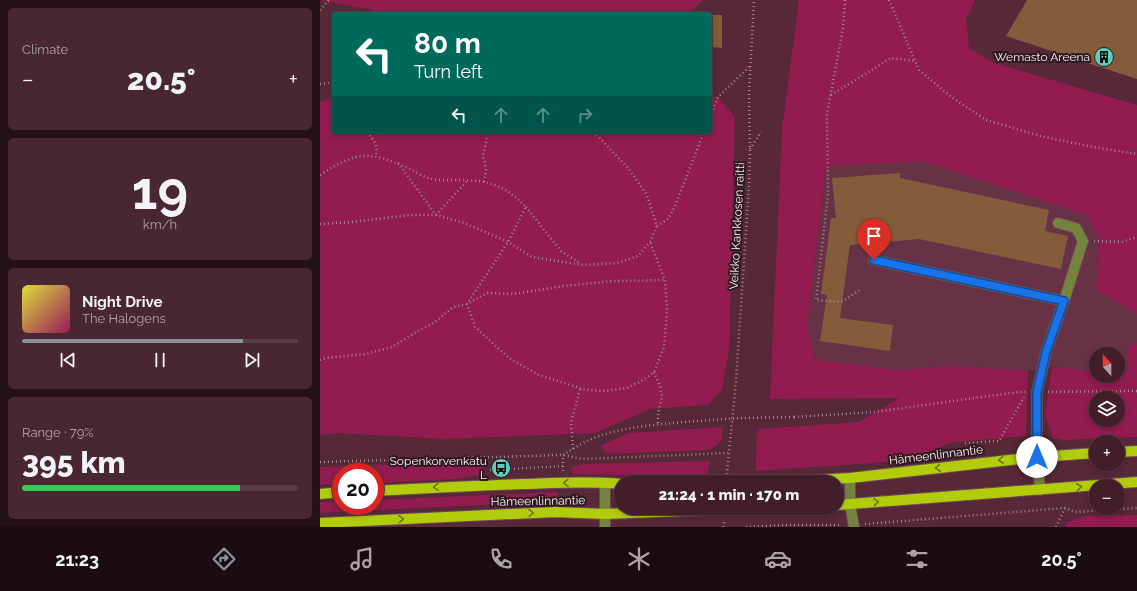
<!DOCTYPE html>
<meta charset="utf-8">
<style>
:root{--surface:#411e2a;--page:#482732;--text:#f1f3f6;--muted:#aea2a8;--line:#5a3c47;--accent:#8c9099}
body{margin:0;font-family:Raleway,sans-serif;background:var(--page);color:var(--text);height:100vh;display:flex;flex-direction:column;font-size:15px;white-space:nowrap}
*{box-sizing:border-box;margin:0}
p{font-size:13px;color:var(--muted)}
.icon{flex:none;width:22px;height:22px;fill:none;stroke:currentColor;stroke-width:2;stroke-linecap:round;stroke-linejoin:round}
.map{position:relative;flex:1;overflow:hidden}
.details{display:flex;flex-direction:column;gap:8px;padding:8px;background:#241017;width:320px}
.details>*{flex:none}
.banner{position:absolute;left:12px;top:12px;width:380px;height:122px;border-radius:4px;box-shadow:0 2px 6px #0003,0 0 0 1px var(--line);background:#00695c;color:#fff;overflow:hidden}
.needle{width:26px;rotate:339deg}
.buttons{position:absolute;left:769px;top:347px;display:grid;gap:8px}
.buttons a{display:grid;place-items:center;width:36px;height:36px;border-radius:50%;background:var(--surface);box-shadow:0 2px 6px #0003,0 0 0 1px var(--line);font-size:20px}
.speed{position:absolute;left:12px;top:463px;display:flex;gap:8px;font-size:20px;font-weight:700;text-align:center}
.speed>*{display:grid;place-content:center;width:52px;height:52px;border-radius:50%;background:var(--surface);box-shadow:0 2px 6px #0003,0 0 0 1px var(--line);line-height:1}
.speed .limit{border:6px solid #d22;background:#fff;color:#111}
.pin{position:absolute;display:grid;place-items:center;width:34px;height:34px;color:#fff;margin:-41px -17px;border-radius:50% 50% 50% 0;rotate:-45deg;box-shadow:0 0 4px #0007}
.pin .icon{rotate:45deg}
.me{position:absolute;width:44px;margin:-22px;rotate:0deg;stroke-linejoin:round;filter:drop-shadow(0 0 3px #0008)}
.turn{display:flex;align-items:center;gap:14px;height:84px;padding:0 16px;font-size:18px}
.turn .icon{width:52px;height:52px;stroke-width:2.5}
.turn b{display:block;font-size:28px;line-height:34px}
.lanes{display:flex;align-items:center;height:38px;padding:0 16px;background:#0003;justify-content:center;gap:20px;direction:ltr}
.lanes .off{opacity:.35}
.big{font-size:30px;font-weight:800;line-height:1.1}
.details .tile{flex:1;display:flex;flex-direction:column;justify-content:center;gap:6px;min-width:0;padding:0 14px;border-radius:6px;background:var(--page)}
.details .dial{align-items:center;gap:0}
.dial b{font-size:52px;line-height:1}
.song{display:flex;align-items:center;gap:12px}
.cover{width:48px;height:48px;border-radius:6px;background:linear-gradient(135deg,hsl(60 70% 55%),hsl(330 70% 35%))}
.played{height:4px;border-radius:2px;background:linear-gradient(90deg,var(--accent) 80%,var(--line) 80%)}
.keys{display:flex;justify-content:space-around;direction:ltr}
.heat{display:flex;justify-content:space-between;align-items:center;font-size:22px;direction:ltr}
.charge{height:6px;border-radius:3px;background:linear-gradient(90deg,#34c759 79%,var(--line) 0)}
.trip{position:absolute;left:294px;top:475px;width:230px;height:40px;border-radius:20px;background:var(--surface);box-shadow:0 2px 6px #0003,0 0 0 1px var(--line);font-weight:800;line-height:40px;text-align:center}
.menu{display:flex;height:64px;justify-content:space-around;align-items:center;background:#1a0c11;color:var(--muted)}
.menu .icon{width:28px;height:28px}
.menu .on{color:var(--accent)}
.menu b{font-size:18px;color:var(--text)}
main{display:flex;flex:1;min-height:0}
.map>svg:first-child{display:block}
.built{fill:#673245}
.green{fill:#921b50;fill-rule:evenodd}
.building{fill:#855c3b}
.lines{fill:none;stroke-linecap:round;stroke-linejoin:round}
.minor-casing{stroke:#714856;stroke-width:12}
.major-casing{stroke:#714856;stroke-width:12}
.path{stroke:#a58690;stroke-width:2.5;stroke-dasharray:1 3;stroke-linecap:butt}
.minor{stroke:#75843c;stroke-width:10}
.major{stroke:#b1cd0a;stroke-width:10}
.major-bridge-casing{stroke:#714856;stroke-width:12;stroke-linecap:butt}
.path-bridge{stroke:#a58690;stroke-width:2.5;stroke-dasharray:1 3;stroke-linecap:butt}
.major-bridge{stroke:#b1cd0a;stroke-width:10}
.oneway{stroke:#707315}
.route-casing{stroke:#114b97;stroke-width:10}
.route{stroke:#1a73e8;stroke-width:7}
.labels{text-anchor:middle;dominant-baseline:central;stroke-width:4;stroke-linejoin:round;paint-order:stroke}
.poi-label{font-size:12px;fill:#fbeff2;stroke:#2f1920;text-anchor:end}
.street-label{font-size:12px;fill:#fbeff2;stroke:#2f1920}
</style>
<main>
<section class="details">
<div class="tile"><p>Climate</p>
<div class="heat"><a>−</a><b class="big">20.5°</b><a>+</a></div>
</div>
<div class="tile dial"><b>19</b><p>km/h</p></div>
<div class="tile">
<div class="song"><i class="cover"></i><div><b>Night Drive</b><p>The Halogens</p></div></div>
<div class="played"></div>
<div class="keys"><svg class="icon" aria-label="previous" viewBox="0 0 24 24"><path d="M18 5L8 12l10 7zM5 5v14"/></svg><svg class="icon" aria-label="pause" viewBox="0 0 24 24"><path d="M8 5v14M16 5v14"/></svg><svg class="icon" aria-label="next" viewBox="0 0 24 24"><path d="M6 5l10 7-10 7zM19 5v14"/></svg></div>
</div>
<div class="tile"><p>Range · 79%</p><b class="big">395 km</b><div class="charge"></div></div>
</section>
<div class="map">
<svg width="817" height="527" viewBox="0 0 817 527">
<rect width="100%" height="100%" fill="#572838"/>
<path class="built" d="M 603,161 L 767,215 L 779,238 L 776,290 L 817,314 L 817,374 L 798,372 L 798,354 L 776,354 L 776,371 L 732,367 L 708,371 L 633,366 L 577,370 L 495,360 L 487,329 L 506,166 Z"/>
<g class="green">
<path d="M 0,0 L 383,0 L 372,10 L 365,14 L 53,14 L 53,10 Z"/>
<path d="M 479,0 L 654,0 L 654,3 L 646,19 L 649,48 L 674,63 L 817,105 L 817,314 L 776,290 L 779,238 L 767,215 L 603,161 L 506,166 L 487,329 L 495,360 L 577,370 L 633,366 L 708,371 L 706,436 L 634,442 L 582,461 L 436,471 L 437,429 L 539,422 L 579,398 L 450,399 L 462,129 Z"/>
<path d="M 390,97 L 398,97 L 415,117 L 409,349 L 402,390 L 388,405 L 330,409 L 275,433 L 125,439 L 19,433 L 0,435 L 0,102 L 14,98 L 14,132 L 390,132 Z"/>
<path d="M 817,344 L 817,437 L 744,440 L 733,438 L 725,415 L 732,367 L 776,371 L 776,376 L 798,376 L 798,372 L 808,373 L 808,349 L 810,345 ZM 776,398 L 798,398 L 798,420 L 776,420 Z"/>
<path d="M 402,427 C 403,442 401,443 389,450 L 289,454 L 280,446 L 309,433 Z"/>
<path d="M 390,461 L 387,476 L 253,474 L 251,469 L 255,466 L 264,464 Z"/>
<path d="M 165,462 L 164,474 L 137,479 L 55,483 L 55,472 L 21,472 L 21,484 L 0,485 L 0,467 Z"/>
<path d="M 237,492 L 238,501 L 0,513 L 0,502 L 21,501 L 21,506 L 55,506 L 55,500 Z"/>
<path d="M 817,515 L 817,527 L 745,527 L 748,522 L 766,516 Z"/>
</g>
<g class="building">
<path d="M 707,0 L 817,0 L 817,79 L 686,36 Z"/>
<path d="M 390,15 L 402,15 L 402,48 L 390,47 Z"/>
<path d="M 580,173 L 580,178 L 729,210 L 725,231 L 748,236 L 741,269 L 599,239 L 530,245 L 520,318 L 573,325 L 570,351 L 500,341 L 507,295 L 501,294 L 511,218 L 516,218 L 512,178 Z"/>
</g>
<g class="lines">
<defs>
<g id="minor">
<path d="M 738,223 L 756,228 L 763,241 L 744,301"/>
<path d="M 554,260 L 744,301 L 726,352 L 717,392 L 717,457 L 720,490"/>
<path d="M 530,478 L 530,504 L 534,527"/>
<path d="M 285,527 L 285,483"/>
</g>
<g id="major">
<path d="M 798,452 L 817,451"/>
<path d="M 459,482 L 530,478 L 717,457 L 776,453"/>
<path d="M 55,491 C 105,488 154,486 204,484 C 236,483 269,481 301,484"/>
<path d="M 0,494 L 21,492"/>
<path d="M 517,505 L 817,482"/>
<path d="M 0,523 L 235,512 L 285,514 L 388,510"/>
</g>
</defs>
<use href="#minor" class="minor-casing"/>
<use href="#major" class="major-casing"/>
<g class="path">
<path d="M 525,0 L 523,28 L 507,114 L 508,194 L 496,300 L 521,302 L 540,290"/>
<path d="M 569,0 L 599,70 L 630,96 L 666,120 L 720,136 L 773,147 L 817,154"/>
<path d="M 0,10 L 8,1 L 11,0"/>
<path d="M 0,84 L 14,82"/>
<path d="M 511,95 L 571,58 L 595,61"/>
<path d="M 390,117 L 398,97 L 430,66"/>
<path d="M 47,132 C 54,141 58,144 56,156"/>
<path d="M 430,149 L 441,132"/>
<path d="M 78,163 L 116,215"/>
<path d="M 0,175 C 36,152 48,150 88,168 C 96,172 105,178 113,179 C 121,181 130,180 138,180 C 169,180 184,185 206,207 L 188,242 L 147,304 L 155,327 L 189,358 L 219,375 L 266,390 L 285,391 L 306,388 L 320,382 L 334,372 L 344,347 L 347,310 L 345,280 L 330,242"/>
<path d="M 164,182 L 166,170 L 163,155 L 167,139 L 165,137"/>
<path d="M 206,207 L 241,251 L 261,264"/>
<path d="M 116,215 L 148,180"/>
<path d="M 0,224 L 31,222 L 90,215 L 116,215 L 144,223 L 188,242 L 212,257 L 263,265 L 297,263 L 318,256 L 330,242 L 337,226 L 327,195 L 308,168 L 274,132"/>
<path d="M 337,226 L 348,219 L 355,206 L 384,132"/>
<path d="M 774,241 L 802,242 L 817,237"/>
<path d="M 0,360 L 6,358 L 46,354 L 72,347 L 98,331 L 115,322 L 133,307 L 147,304 L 167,293 L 193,294 L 244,286 L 293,281 L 345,280"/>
<path d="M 334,372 L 340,386 L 342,397 L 338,414 L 338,425"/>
<path d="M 728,392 L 817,391"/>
<path d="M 474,417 L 554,412 L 698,392 L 707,392"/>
<path d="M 645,443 L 679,441 L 704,397"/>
<path d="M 253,449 L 251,422 L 260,389"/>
<path d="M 0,462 L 243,455 L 262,459 L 408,453"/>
<path d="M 170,470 L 243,466"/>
<path d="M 243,471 L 243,455 C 251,450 259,445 267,441 C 299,426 343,424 377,421"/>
<path d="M 406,482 L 416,381 L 429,186 L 430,149 L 429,95 L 434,0"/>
<path d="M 545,524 L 745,508 L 755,512 L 817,508"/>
<path d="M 403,527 L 405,520"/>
<path d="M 426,527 L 466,525 L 522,525"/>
<path d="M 736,527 L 745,508"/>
</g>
<use href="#minor" class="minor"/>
<use href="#major" class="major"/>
<defs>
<path id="major-bridge" d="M 388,510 L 435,508"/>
</defs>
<use href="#major-bridge" class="major-bridge-casing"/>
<path class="path-bridge" d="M 377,421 L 421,418 L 474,417"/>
<use href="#major-bridge" class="major-bridge"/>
</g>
<defs><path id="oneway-chevron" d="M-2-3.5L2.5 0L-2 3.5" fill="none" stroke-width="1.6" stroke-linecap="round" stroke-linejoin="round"/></defs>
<g class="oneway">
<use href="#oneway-chevron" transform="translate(681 460) rotate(174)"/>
<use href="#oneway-chevron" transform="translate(618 468) rotate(173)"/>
<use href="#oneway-chevron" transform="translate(246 483) rotate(179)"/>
<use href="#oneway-chevron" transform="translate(116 487) rotate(177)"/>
<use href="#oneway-chevron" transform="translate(759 487) rotate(-5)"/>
<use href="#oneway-chevron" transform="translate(556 502) rotate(-4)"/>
<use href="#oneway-chevron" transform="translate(211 513) rotate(-2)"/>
<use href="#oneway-chevron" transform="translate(81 519) rotate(-3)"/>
</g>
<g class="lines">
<defs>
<path id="route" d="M 554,260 L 744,301 L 726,352 L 717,392 L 717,457"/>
</defs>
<use href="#route" class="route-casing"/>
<use href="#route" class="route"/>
</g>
<defs>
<symbol id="building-disc" viewBox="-11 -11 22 22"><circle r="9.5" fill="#5dceb9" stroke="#2f1920"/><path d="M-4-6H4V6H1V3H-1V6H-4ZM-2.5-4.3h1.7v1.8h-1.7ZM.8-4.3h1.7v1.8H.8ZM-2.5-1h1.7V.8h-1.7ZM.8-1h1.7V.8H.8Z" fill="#111"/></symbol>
<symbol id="bus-disc" viewBox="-11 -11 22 22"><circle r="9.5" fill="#5dceb9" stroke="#2f1920"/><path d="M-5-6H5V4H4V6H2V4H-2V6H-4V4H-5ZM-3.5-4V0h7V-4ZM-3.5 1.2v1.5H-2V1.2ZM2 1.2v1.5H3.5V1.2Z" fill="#111"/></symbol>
</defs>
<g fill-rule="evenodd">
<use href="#building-disc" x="773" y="46" width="22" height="22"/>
<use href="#bus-disc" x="170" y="457" width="22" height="22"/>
</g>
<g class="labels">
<g class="poi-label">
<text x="770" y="57">Wemasto Areena</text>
<text x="167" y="461">Sopenkorvenkatu<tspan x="167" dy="14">L</tspan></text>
</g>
<g class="street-label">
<text transform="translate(417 226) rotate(-87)">Veikko Kankkosen raitti</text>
<text transform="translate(616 455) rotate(-7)">Hämeenlinnantie</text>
<text transform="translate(218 501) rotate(-1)">Hämeenlinnantie</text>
</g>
</g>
</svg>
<div class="buttons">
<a><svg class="needle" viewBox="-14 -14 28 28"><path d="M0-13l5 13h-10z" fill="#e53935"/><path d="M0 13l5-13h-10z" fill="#aea2a8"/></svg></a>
<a><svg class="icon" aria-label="layers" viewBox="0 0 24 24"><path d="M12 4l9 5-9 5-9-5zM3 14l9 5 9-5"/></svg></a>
<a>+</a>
<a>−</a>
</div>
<div class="speed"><div class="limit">20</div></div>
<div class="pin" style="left:554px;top:260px;background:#d93025"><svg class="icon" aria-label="arrive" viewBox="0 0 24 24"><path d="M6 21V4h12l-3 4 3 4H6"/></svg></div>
<svg class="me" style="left:717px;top:457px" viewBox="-20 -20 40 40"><circle r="19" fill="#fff"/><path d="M0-13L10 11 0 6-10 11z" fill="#1a73e8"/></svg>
<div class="trip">21:24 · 1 min · 170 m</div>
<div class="banner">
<div class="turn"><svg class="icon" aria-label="left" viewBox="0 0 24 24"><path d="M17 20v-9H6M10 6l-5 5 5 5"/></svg><div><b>80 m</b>Turn left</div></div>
<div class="lanes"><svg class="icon" aria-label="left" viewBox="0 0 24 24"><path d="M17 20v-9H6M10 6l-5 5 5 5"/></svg><svg class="icon off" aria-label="ahead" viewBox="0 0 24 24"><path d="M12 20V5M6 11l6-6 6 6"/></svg><svg class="icon off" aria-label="ahead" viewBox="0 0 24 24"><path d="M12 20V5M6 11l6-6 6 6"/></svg><svg class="icon off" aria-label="right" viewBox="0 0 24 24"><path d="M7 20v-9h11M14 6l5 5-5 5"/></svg></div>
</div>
</div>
</main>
<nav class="menu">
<b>21:23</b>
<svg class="icon on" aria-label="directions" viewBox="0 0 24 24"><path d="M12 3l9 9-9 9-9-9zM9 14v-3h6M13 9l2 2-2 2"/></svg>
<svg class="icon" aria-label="music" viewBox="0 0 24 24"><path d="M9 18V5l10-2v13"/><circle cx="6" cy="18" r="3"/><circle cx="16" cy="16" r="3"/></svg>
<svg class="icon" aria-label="phone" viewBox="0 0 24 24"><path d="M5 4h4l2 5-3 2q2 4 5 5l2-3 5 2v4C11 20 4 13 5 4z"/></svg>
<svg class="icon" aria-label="climate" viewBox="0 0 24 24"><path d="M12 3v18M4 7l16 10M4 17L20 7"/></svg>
<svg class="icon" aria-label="car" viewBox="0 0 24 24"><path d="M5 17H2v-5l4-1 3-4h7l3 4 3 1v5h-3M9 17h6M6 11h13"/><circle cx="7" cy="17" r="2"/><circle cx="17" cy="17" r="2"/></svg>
<svg class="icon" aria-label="filters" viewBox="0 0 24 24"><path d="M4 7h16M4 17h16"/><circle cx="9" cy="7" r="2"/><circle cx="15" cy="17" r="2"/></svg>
<b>20.5°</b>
</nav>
